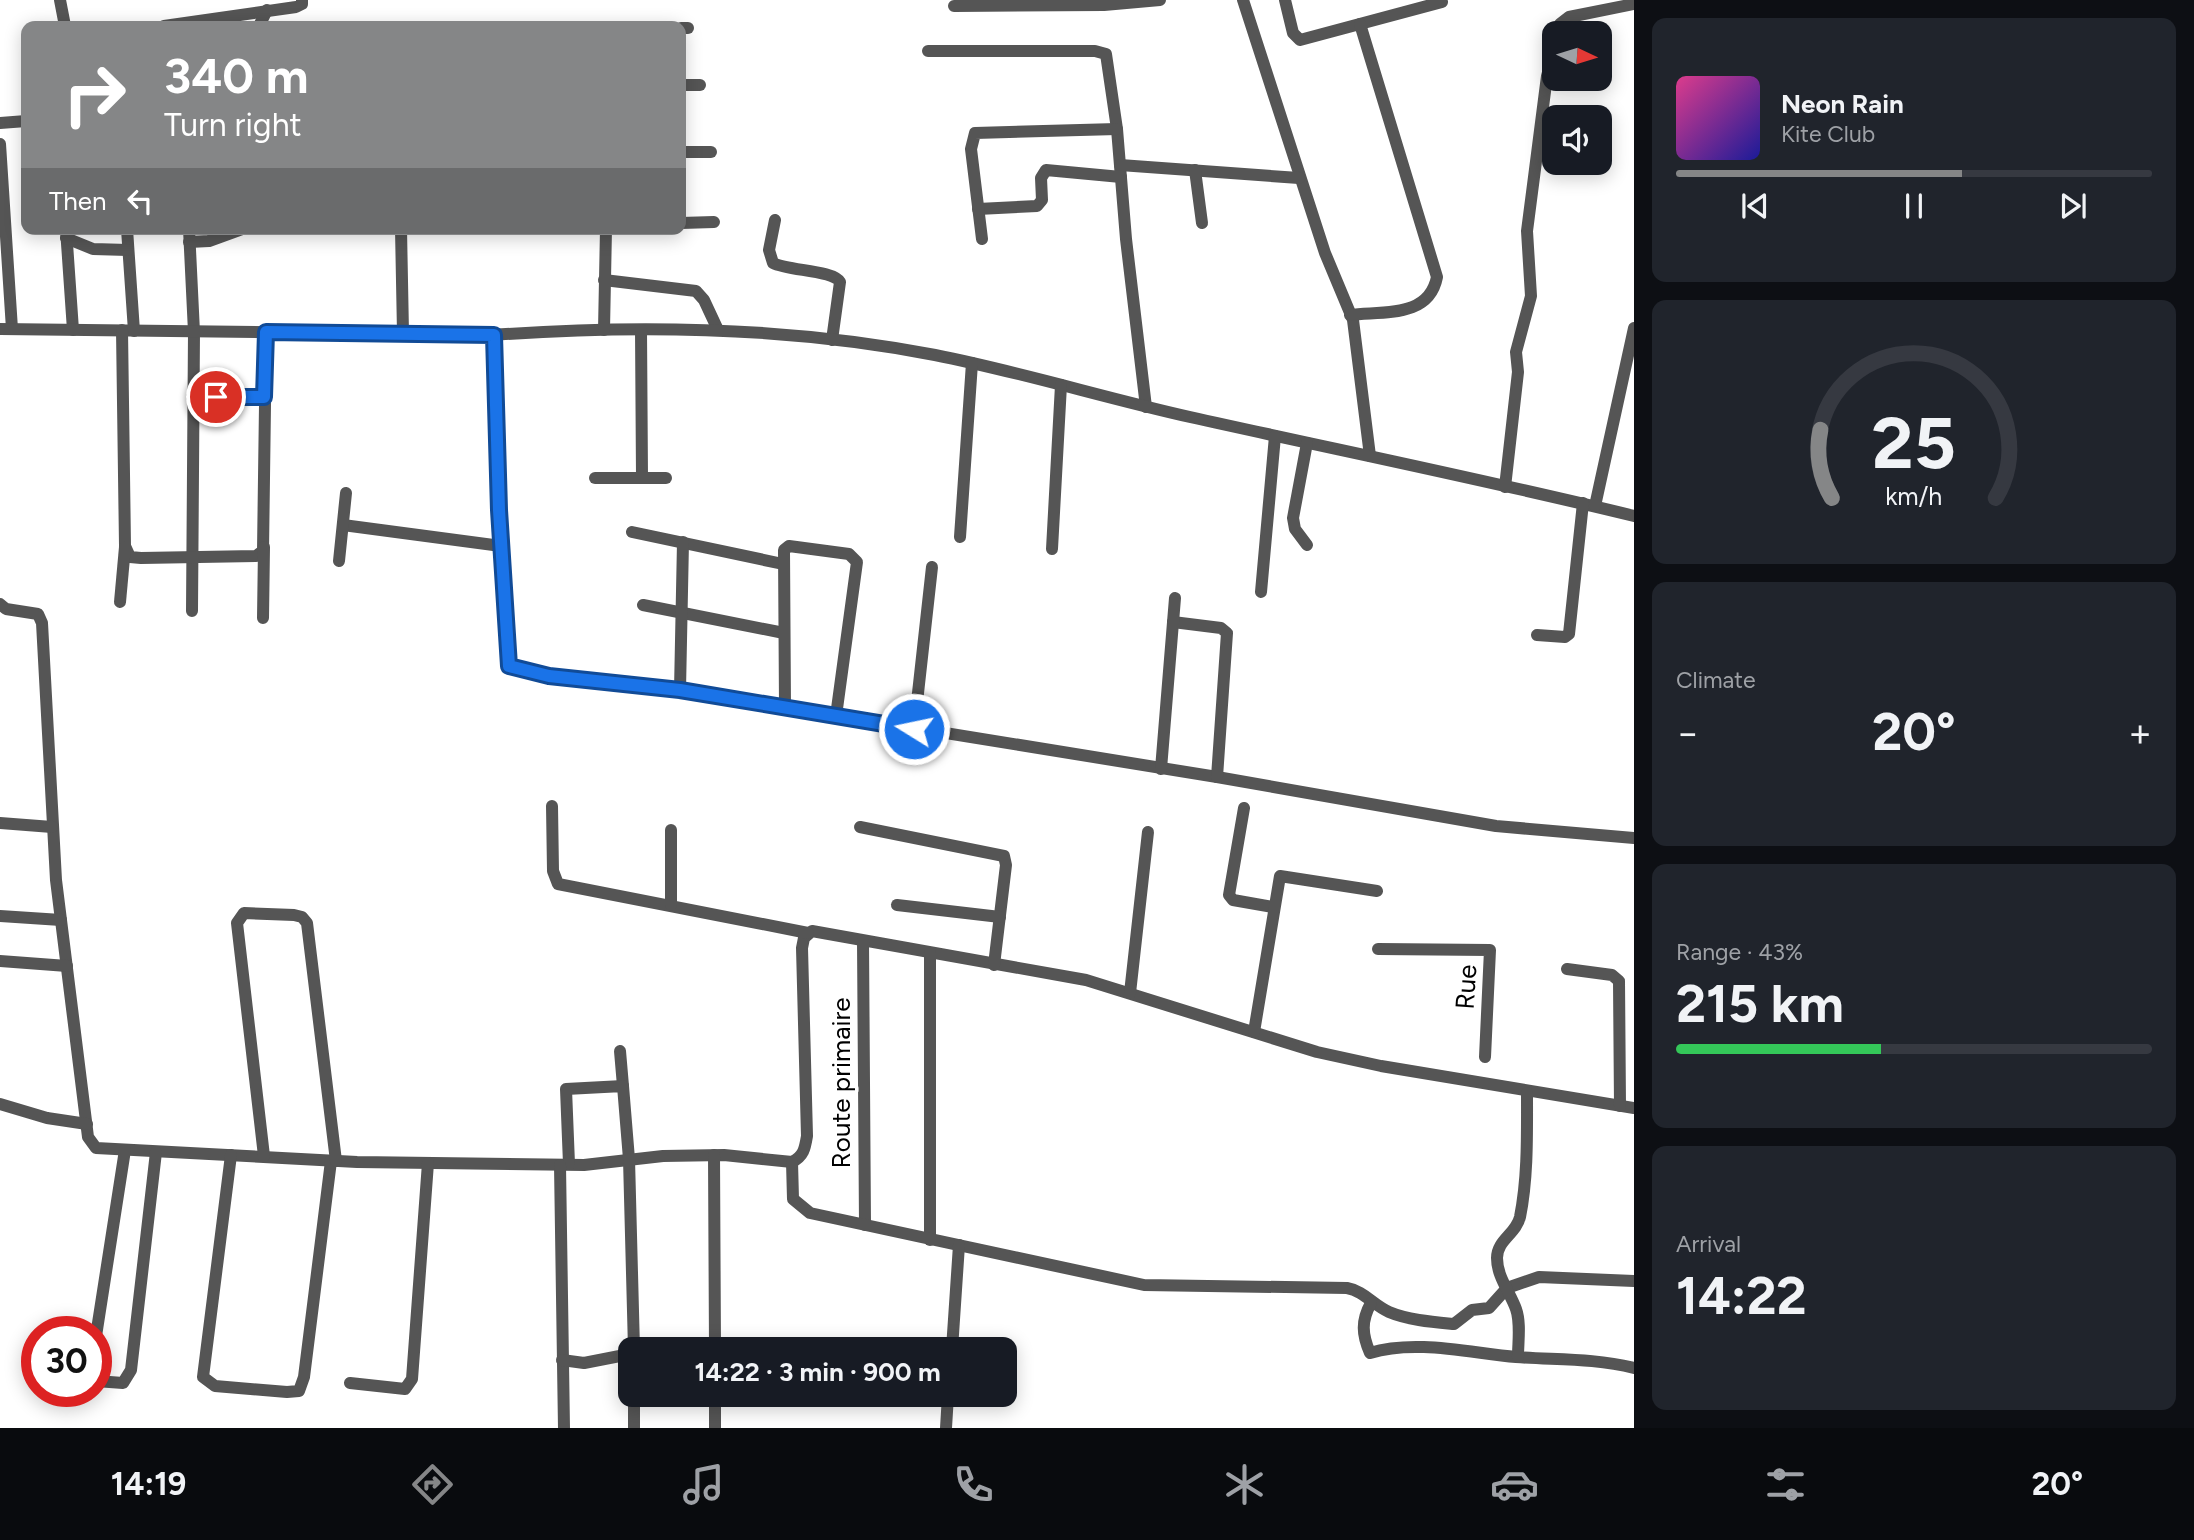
<!DOCTYPE html>
<meta charset="utf-8">
<style>
:root{--surface:#171b24;--page:#20242c;--text:#f1f3f6;--muted:#9ea1a6;--line:#363941;--accent:#858687}
body{margin:0;font-family:Figtree,sans-serif;background:var(--page);color:var(--text);height:100vh;display:flex;flex-direction:column;font-size:26px;white-space:nowrap}
*{box-sizing:border-box;margin:0}
p{font-size:23px;color:var(--muted)}
.icon{flex:none;width:38px;height:38px;fill:none;stroke:currentColor;stroke-width:2;stroke-linecap:round;stroke-linejoin:round}
.map{position:relative;flex:1;overflow:hidden}
.panel{display:flex;flex-direction:column;gap:18px;padding:18px;background:#0d0f14;width:560px}
.panel>*{flex:none}
.hud{position:absolute;left:21px;top:21px;width:665px;height:214px;border-radius:14px;box-shadow:0 4px 18px #0003;background:#858687;color:#fff;overflow:hidden}
.needle{width:46px;rotate:94deg}
.controls{position:absolute;left:1542px;top:21px;display:grid;gap:14px}
.controls a{display:grid;place-items:center;width:70px;height:70px;border-radius:14px;background:var(--surface);box-shadow:0 4px 18px #0003;font-size:35px}
.speed{position:absolute;left:21px;top:1316px;display:flex;gap:14px;font-size:35px;font-weight:700;text-align:center}
.speed>*{display:grid;place-content:center;width:91px;height:91px;border-radius:50%;background:var(--surface);box-shadow:0 4px 18px #0003;line-height:1}
.speed .limit{border:10px solid #d22;background:#fff;color:#111}
.pin{position:absolute;display:grid;place-items:center;width:60px;height:60px;color:#fff;margin:-30px;border:4px solid #fff;border-radius:50%;box-shadow:0 2px 7px #0007}
.me{position:absolute;width:77px;margin:-38px;rotate:280deg;stroke-linejoin:round;filter:drop-shadow(0 0 5px #0008)}
.turn{display:flex;align-items:center;gap:24px;height:147px;padding:0 28px;font-size:32px}
.turn .icon{width:91px;height:91px;stroke-width:2.5}
.turn b{display:block;font-size:49px;line-height:60px}
.then{display:flex;align-items:center;height:66px;padding:0 28px;background:#0003;gap:14px;font-size:26px}
.big{font-size:52px;font-weight:700;line-height:1.1}
.panel .widget{flex:1;display:flex;flex-direction:column;justify-content:center;gap:10px;min-width:0;padding:0 24px;border-radius:14px;background:var(--page)}
.panel .dial{align-items:center;gap:0}
.dial svg{height:182px;overflow:visible;fill:none;stroke:var(--line);stroke-width:7;stroke-linecap:round;text-anchor:middle}
.dial text{fill:var(--text);stroke:none}
.song{display:flex;align-items:center;gap:21px}
.cover{width:84px;height:84px;border-radius:10px;background:linear-gradient(135deg,hsl(330 70% 55%),hsl(240 70% 35%))}
.played{height:7px;border-radius:4px;background:linear-gradient(90deg,var(--accent) 60%,var(--line) 60%)}
.keys{display:flex;justify-content:space-around;direction:ltr}
.heat{display:flex;justify-content:space-between;align-items:center;font-size:38px;direction:ltr}
.charge{height:10px;border-radius:5px;background:linear-gradient(90deg,#34c759 43%,var(--line) 0)}
.trip{position:absolute;left:618px;top:1337px;width:399px;height:70px;border-radius:14px;background:var(--surface);box-shadow:0 4px 18px #0003;font-weight:700;line-height:70px;text-align:center}
.tab-bar{display:flex;height:112px;justify-content:space-around;align-items:center;background:#090b0e;color:var(--muted)}
.tab-bar .icon{width:49px;height:49px}
.tab-bar .current{color:var(--accent)}
.tab-bar b{font-size:32px;color:var(--text)}
main{display:flex;flex:1;min-height:0}
.map>svg:first-child{display:block}
.lines{fill:none;stroke-linecap:round;stroke-linejoin:round}
.minor{stroke:#555;stroke-width:12}
.route-casing{stroke:#114b97;stroke-width:18}
.route{stroke:#1a73e8;stroke-width:12}
.labels{text-anchor:middle;dominant-baseline:central;stroke-width:7;stroke-linejoin:round;paint-order:stroke}
.street-label{font-size:26px;fill:#000;stroke:#fff}
</style>
<main>
<div class="map">
<svg width="1634" height="1428" viewBox="0 0 1634 1428">
<rect width="100%" height="100%" fill="#fff"/>
<g class="lines">
<g class="minor">
<path d="M 60,0 L 65,26"/>
<path d="M 1243,0 L 1325,253 L 1353,320 L 1370,456"/>
<path d="M 1285,0 L 1293,33 L 1300,40 L 1442,2"/>
<path d="M 954,6 L 1104,5 L 1160,0"/>
<path d="M 164,26 L 296,7 L 302,4 L 302,0"/>
<path d="M 259,26 L 267,10"/>
<path d="M 681,28 L 688,28"/>
<path d="M 1558,33 L 1560,24 L 1569,17 L 1634,4"/>
<path d="M 928,51 L 1095,51 L 1106,54 L 1117,129 L 1126,239 L 1146,407"/>
<path d="M 681,85 L 700,85"/>
<path d="M 0,123 L 26,121"/>
<path d="M 0,144 L 12,329"/>
<path d="M 681,152 L 711,152"/>
<path d="M 1120,165 L 1299,178"/>
<path d="M 1195,170 L 1202,223"/>
<path d="M 978,209 L 1037,206 L 1042,200 L 1041,178 L 1046,170 L 1121,177"/>
<path d="M 775,220 L 769,250 L 773,263 C 788,271 833,270 840,282 L 832,340"/>
<path d="M 681,223 L 714,222"/>
<path d="M 66,229 L 73,330"/>
<path d="M 127,229 L 134,331"/>
<path d="M 189,229 L 194,332 L 192,611"/>
<path d="M 401,229 L 403,333"/>
<path d="M 66,238 L 93,249 L 128,250"/>
<path d="M 982,239 L 971,149 L 975,133 L 1117,129"/>
<path d="M 189,242 L 209,241 L 242,229"/>
<path d="M 604,280 L 696,291 L 704,300 L 718,330"/>
<path d="M 1350,315 C 1384,311 1429,318 1437,277 L 1360,24"/>
<path d="M 0,329 L 493,335 C 641,324 790,327 935,355 C 1021,372 1105,398 1190,417 C 1338,450 1487,480 1634,516"/>
<path d="M 122,330 L 125,546 L 130,557 L 141,558 L 256,556 L 263,551 L 266,332"/>
<path d="M 604,330 L 606,229"/>
<path d="M 641,330 L 642,477"/>
<path d="M 493,335 L 499,510 L 510,668 L 549,676 L 680,690 L 785,707 L 1217,777 L 1496,826 L 1634,838"/>
<path d="M 192,397 L 264,397"/>
<path d="M 1307,443 L 1293,518 L 1295,529 L 1307,545"/>
<path d="M 595,478 L 666,478"/>
<path d="M 1505,487 L 1518,372 L 1516,352 L 1531,296 L 1527,231 L 1534,177 L 1547,76 L 1554,51"/>
<path d="M 1595,506 L 1634,328"/>
<path d="M 343,525 L 501,546"/>
<path d="M 632,532 L 783,564"/>
<path d="M 960,537 L 972,363"/>
<path d="M 1052,549 L 1061,385"/>
<path d="M 339,561 L 346,493"/>
<path d="M 1261,592 L 1275,436"/>
<path d="M 120,602 L 125,547"/>
<path d="M 0,604 L 6,609 L 38,614 L 42,623 L 56,880 L 88,1137 L 96,1148 L 357,1162 L 584,1165 L 663,1156 L 724,1155 L 792,1162 C 804,1156 805,1148 807,1136 L 802,948 L 804,938 L 812,931 L 1086,980 L 1317,1052 L 1381,1066 L 1634,1108"/>
<path d="M 643,605 L 784,633"/>
<path d="M 263,618 L 264,547"/>
<path d="M 1173,622 L 1221,628 L 1227,633 L 1217,777"/>
<path d="M 1537,635 L 1565,637 L 1569,634 L 1583,503"/>
<path d="M 680,690 L 683,542"/>
<path d="M 785,707 L 784,550 L 789,546 L 849,554 L 857,562 L 836,716"/>
<path d="M 914,729 L 932,567"/>
<path d="M 1161,769 L 1175,598"/>
<path d="M 552,806 L 553,871 L 558,884 L 808,933"/>
<path d="M 1244,808 L 1229,895 L 1233,900 L 1273,907"/>
<path d="M 0,823 L 52,827"/>
<path d="M 860,827 L 1004,856 L 1006,865 L 994,965"/>
<path d="M 671,830 L 671,905"/>
<path d="M 897,905 L 1000,917"/>
<path d="M 0,916 L 61,920"/>
<path d="M 863,941 L 865,1225"/>
<path d="M 1378,949 L 1490,950 L 1485,1057"/>
<path d="M 930,953 L 930,1240"/>
<path d="M 0,961 L 67,966"/>
<path d="M 1567,969 L 1612,975 L 1619,981 L 1620,1106"/>
<path d="M 1130,993 L 1148,832"/>
<path d="M 1254,1032 L 1280,876 L 1377,891"/>
<path d="M 620,1051 L 623,1086"/>
<path d="M 0,1104 L 47,1118 L 87,1124"/>
<path d="M 231,1155 L 203,1377 L 215,1386 L 287,1392 L 299,1391 L 304,1377 L 331,1161"/>
<path d="M 714,1155 L 715,1349"/>
<path d="M 264,1156 L 237,923 L 244,913 L 294,915 L 302,917 L 307,923 L 336,1161"/>
<path d="M 792,1162 L 793,1199 L 810,1213 L 1144,1285 L 1347,1288 C 1364,1291 1373,1305 1389,1312 C 1408,1320 1433,1322 1454,1324 L 1472,1310 L 1489,1308 L 1507,1288 L 1539,1277 L 1634,1281"/>
<path d="M 569,1164 L 566,1089 L 623,1086 L 629,1159 L 634,1349"/>
<path d="M 560,1165 L 564,1428"/>
<path d="M 1371,1303 C 1361,1321 1362,1334 1370,1353 C 1415,1339 1470,1353 1516,1357 C 1556,1360 1594,1358 1634,1368"/>
<path d="M 96,1336 L 125,1150"/>
<path d="M 952,1349 L 959,1245"/>
<path d="M 1518,1357 C 1518,1342 1521,1323 1516,1309 C 1510,1292 1497,1277 1497,1258 C 1497,1240 1516,1234 1520,1217 C 1528,1177 1527,1134 1527,1093"/>
<path d="M 562,1360 L 584,1363 L 630,1354"/>
<path d="M 96,1381 L 123,1383 L 131,1370 L 156,1152"/>
<path d="M 350,1383 L 405,1389 L 412,1379 L 428,1163"/>
<path d="M 715,1395 L 715,1428"/>
<path d="M 634,1428 L 634,1395"/>
<path d="M 946,1428 L 948,1395"/>
</g>
</g>
<g class="lines">
<defs>
<path id="route" d="M 216,397 L 264,397 L 266,332 L 494,335 L 499,510 L 509,666 L 549,676 L 680,690 L 914,729"/>
</defs>
<use href="#route" class="route-casing"/>
<use href="#route" class="route"/>
</g>
<g class="labels">
<g class="street-label">
<text transform="translate(1466 987) rotate(-86)">Rue</text>
<text transform="translate(841 1083) rotate(-90)">Route primaire</text>
</g>
</g>
</svg>
<div class="controls">
<a><svg class="needle" viewBox="-14 -14 28 28"><path d="M0-13l5 13h-10z" fill="#e53935"/><path d="M0 13l5-13h-10z" fill="#9ea1a6"/></svg></a>
<a><svg class="icon" aria-label="sound" viewBox="0 0 24 24"><path d="M4 9h4l5-4v14l-5-4H4zM17 9q2 3 0 6"/></svg></a>
</div>
<div class="speed"><div class="limit">30</div></div>
<div class="pin" style="left:216px;top:397px;background:#d93025"><svg class="icon" aria-label="arrive" viewBox="0 0 24 24"><path d="M6 21V4h12l-3 4 3 4H6"/></svg></div>
<svg class="me" style="left:914px;top:729px" viewBox="-20 -20 40 40"><circle r="17" fill="#1a73e8" stroke="#fff" stroke-width="3"/><path d="M0-11L8 9 0 5-8 9z" fill="#fff"/></svg>
<div class="trip">14:22 · 3 min · 900 m</div>
<div class="hud">
<div class="turn"><svg class="icon" aria-label="right" viewBox="0 0 24 24"><path d="M7 20v-9h11M14 6l5 5-5 5"/></svg><div><b>340 m</b>Turn right</div></div>
<div class="then">Then<svg class="icon" aria-label="left" viewBox="0 0 24 24"><path d="M17 20v-9H6M10 6l-5 5 5 5"/></svg></div>
</div>
</div>
<section class="panel">
<div class="widget">
<div class="song"><i class="cover"></i><div><b>Neon Rain</b><p>Kite Club</p></div></div>
<div class="played"></div>
<div class="keys"><svg class="icon" aria-label="previous" viewBox="0 0 24 24"><path d="M18 5L8 12l10 7zM5 5v14"/></svg><svg class="icon" aria-label="pause" viewBox="0 0 24 24"><path d="M8 5v14M16 5v14"/></svg><svg class="icon" aria-label="next" viewBox="0 0 24 24"><path d="M6 5l10 7-10 7zM19 5v14"/></svg></div>
</div>
<div class="widget dial"><svg viewBox="0 0 100 80">
<path d="M14 69A42 42 0 1 1 86 69"/>
<path d="M14 69A42 42 0 0 1 9 39" stroke="#858687"/>
<text x="50" y="56" font-size="32" font-weight="700">25</text>
<text x="50" y="72" font-size="11">km/h</text>
</svg></div>
<div class="widget"><p>Climate</p>
<div class="heat"><a>−</a><b class="big">20°</b><a>+</a></div>
</div>
<div class="widget"><p>Range · 43%</p><b class="big">215 km</b><div class="charge"></div></div>
<div class="widget"><p>Arrival</p><b class="big">14:22</b></div>
</section>
</main>
<nav class="tab-bar">
<b>14:19</b>
<svg class="icon current" aria-label="directions" viewBox="0 0 24 24"><path d="M12 3l9 9-9 9-9-9zM9 14v-3h6M13 9l2 2-2 2"/></svg>
<svg class="icon" aria-label="music" viewBox="0 0 24 24"><path d="M9 18V5l10-2v13"/><circle cx="6" cy="18" r="3"/><circle cx="16" cy="16" r="3"/></svg>
<svg class="icon" aria-label="phone" viewBox="0 0 24 24"><path d="M5 4h4l2 5-3 2q2 4 5 5l2-3 5 2v4C11 20 4 13 5 4z"/></svg>
<svg class="icon" aria-label="climate" viewBox="0 0 24 24"><path d="M12 3v18M4 7l16 10M4 17L20 7"/></svg>
<svg class="icon" aria-label="car" viewBox="0 0 24 24"><path d="M5 17H2v-5l4-1 3-4h7l3 4 3 1v5h-3M9 17h6M6 11h13"/><circle cx="7" cy="17" r="2"/><circle cx="17" cy="17" r="2"/></svg>
<svg class="icon" aria-label="filters" viewBox="0 0 24 24"><path d="M4 7h16M4 17h16"/><circle cx="9" cy="7" r="2"/><circle cx="15" cy="17" r="2"/></svg>
<b>20°</b>
</nav>
